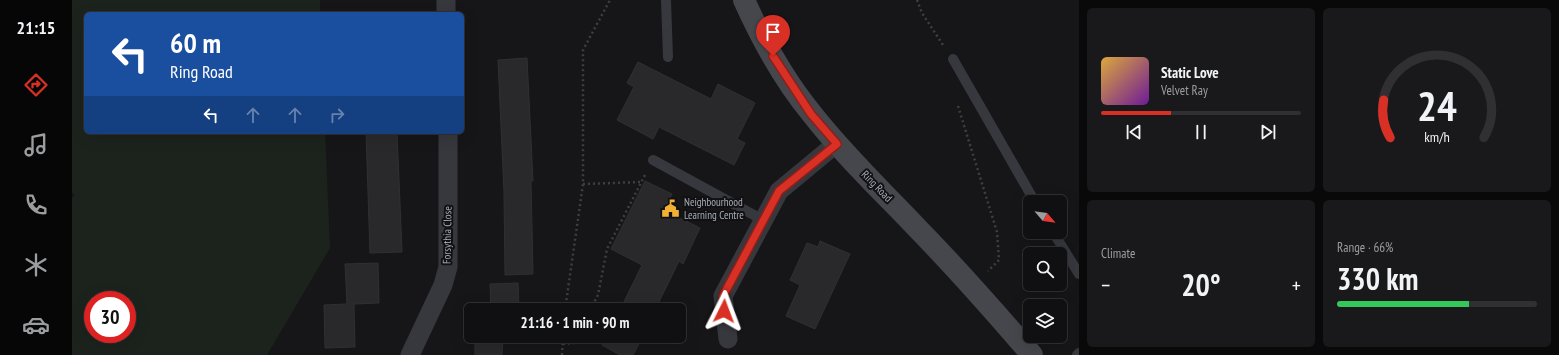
<!DOCTYPE html>
<meta charset="utf-8">
<style>
:root{--surface:#101012;--page:#19191b;--text:#f1f3f6;--muted:#9c9d9f;--line:#303032;--accent:#d93025}
body{margin:0;font-family:"PT Sans Narrow",sans-serif;background:var(--page);color:var(--text);height:100vh;display:flex;flex-direction:column;font-size:15px;white-space:nowrap}
*{box-sizing:border-box;margin:0}
p{font-size:13px;color:var(--muted)}
.icon{flex:none;width:22px;height:22px;fill:none;stroke:currentColor;stroke-width:2;stroke-linecap:round;stroke-linejoin:round}
.map{position:relative;flex:1;overflow:hidden}
.sheet{display:flex;flex-direction:column;gap:8px;padding:8px;background:#09090a;width:480px}
.sheet>*{flex:none}
.top-card{position:absolute;left:12px;top:12px;width:380px;height:122px;border-radius:6px;box-shadow:0 4px 16px #0002,0 0 0 1px var(--line);background:#1a4fa0;color:#fff;overflow:hidden}
.needle{width:26px;rotate:118deg}
.fabs{position:absolute;left:951px;top:195px;display:grid;gap:8px}
.fabs a{display:grid;place-items:center;width:44px;height:44px;border-radius:6px;background:var(--surface);box-shadow:0 4px 16px #0002,0 0 0 1px var(--line);font-size:20px}
.speed{position:absolute;left:12px;top:291px;display:flex;gap:8px;font-size:20px;font-weight:700;text-align:center}
.speed>*{display:grid;place-content:center;width:52px;height:52px;border-radius:50%;background:var(--surface);box-shadow:0 4px 16px #0002,0 0 0 1px var(--line);line-height:1}
.speed .limit{border:6px solid #d22;background:#fff;color:#111}
.pin{position:absolute;display:grid;place-items:center;width:34px;height:34px;color:#fff;margin:-41px -17px;border-radius:50% 50% 50% 0;rotate:-45deg;box-shadow:0 0 4px #0007}
.pin .icon{rotate:45deg}
.me{position:absolute;width:44px;margin:-22px;rotate:3deg;stroke-linejoin:round;filter:drop-shadow(0 0 3px #0008)}
.turn{display:flex;align-items:center;gap:14px;height:84px;padding:0 20px;font-size:18px}
.turn .icon{width:52px;height:52px;stroke-width:2.5}
.turn b{display:block;font-size:28px;line-height:34px}
.lanes{display:flex;align-items:center;height:38px;padding:0 20px;background:#0003;justify-content:center;gap:20px;direction:ltr}
.lanes .off{opacity:.35}
.big{font-size:30px;font-weight:700;line-height:1.1}
.sheet .widget{flex:1;display:flex;flex-direction:column;justify-content:center;gap:6px;min-width:0;padding:0 14px;border-radius:6px;background:var(--page)}
.sheet .dial{align-items:center;gap:0}
.dial svg{height:104px;overflow:visible;fill:none;stroke:var(--line);stroke-width:7;stroke-linecap:round;text-anchor:middle}
.dial text{fill:var(--text);stroke:none}
.song{display:flex;align-items:center;gap:12px}
.cover{width:48px;height:48px;border-radius:6px;background:linear-gradient(135deg,hsl(40 70% 55%),hsl(280 70% 35%))}
.played{height:4px;border-radius:2px;background:linear-gradient(90deg,var(--accent) 35%,var(--line) 35%)}
.keys{display:flex;justify-content:space-around;direction:ltr}
.heat{display:flex;justify-content:space-between;align-items:center;font-size:22px;direction:ltr}
.charge{height:6px;border-radius:3px;background:linear-gradient(90deg,#34c759 66%,var(--line) 0)}
.sheet .tiles{flex:1;display:grid;gap:8px;grid-template-columns:repeat(2,1fr)}
.trip{position:absolute;left:392px;top:303px;width:222px;height:40px;border-radius:6px;background:var(--surface);box-shadow:0 4px 16px #0002,0 0 0 1px var(--line);font-weight:700;line-height:40px;text-align:center}
main{display:flex;flex:1;min-height:0}
.menu{display:flex;flex-direction:column;width:72px;justify-content:space-around;align-items:center;background:#060607;color:var(--muted)}
.menu .icon{width:28px;height:28px}
.menu .selected{color:var(--accent)}
.menu b{font-size:18px;color:var(--text)}
.map>svg:first-child{display:block}
.green{fill:#1c231d;fill-rule:evenodd}
.building{fill:#29292c;stroke:#303034}
.lines{fill:none;stroke-linecap:round;stroke-linejoin:round}
.path{stroke:#3d3f44;stroke-width:2.5;stroke-dasharray:2 3;stroke-linecap:butt}
.lane{stroke:#37383d;stroke-width:10}
.street{stroke:#37383d;stroke-width:19}
.secondary{stroke:#45474d;stroke-width:22}
.route-casing{stroke:#8d1f18;stroke-width:10}
.route{stroke:#d93025;stroke-width:7}
.labels{text-anchor:middle;dominant-baseline:central;stroke-width:4;stroke-linejoin:round;paint-order:stroke}
.street-label{font-size:11px;fill:#a8adb8;stroke:#111113}
.poi-label{font-size:11px;fill:#a8adb8;stroke:#111113;text-anchor:start}
</style>
<main>
<nav class="menu">
<b>21:15</b>
<svg class="icon selected" aria-label="directions" viewBox="0 0 24 24"><path d="M12 3l9 9-9 9-9-9zM9 14v-3h6M13 9l2 2-2 2"/></svg>
<svg class="icon" aria-label="music" viewBox="0 0 24 24"><path d="M9 18V5l10-2v13"/><circle cx="6" cy="18" r="3"/><circle cx="16" cy="16" r="3"/></svg>
<svg class="icon" aria-label="phone" viewBox="0 0 24 24"><path d="M5 4h4l2 5-3 2q2 4 5 5l2-3 5 2v4C11 20 4 13 5 4z"/></svg>
<svg class="icon" aria-label="climate" viewBox="0 0 24 24"><path d="M12 3v18M4 7l16 10M4 17L20 7"/></svg>
<svg class="icon" aria-label="car" viewBox="0 0 24 24"><path d="M5 17H2v-5l4-1 3-4h7l3 4 3 1v5h-3M9 17h6M6 11h13"/><circle cx="7" cy="17" r="2"/><circle cx="17" cy="17" r="2"/></svg>
</nav>
<div class="map">
<svg width="1007" height="355" viewBox="0 0 1007 355">
<rect width="100%" height="100%" fill="#161618"/>
<path class="green" d="M 0,0 L 248,0 L 248,14 L 14,14 L 14,132 L 253,132 L 258,248 L 195,355 L 0,355 L 0,198 L 3,194 L 0,193 ZM 21,300 L 55,300 L 55,334 L 21,334 Z"/>
<g class="building">
<path d="M 455,58 L 461,181 L 459,181 L 461,274 L 433,275 L 432,192 L 426,60 Z"/>
<path d="M 566,62 L 639,99 L 646,84 L 683,103 L 665,139 L 673,143 L 662,165 L 587,127 L 581,139 L 545,120 L 562,87 L 555,83 Z"/>
<path d="M 294,132 L 325,132 L 330,252 L 298,253 Z"/>
<path d="M 573,181 L 600,194 L 592,210 L 628,228 L 611,264 L 607,261 L 583,310 L 548,310 L 570,265 L 539,249 Z"/>
<path d="M 748,241 L 778,254 L 743,329 L 714,316 L 728,285 L 718,280 L 735,243 L 746,247 Z"/>
<path d="M 306,263 L 307,303 L 282,304 L 283,347 L 253,348 L 252,305 L 275,304 L 273,264 Z"/>
<path d="M 446,283 L 447,310 L 419,310 L 418,284 Z"/>
<path d="M 403,336 L 431,336 L 430,355 L 403,355 Z"/>
<path d="M 535,336 L 568,336 L 566,341 L 568,342 L 561,355 L 548,355 L 530,345 Z"/>
</g>
<g class="lines">
<g class="path">
<path d="M 845,0 L 850,13 L 871,45"/>
<path d="M 886,106 L 925,232 L 927,260 L 916,271"/>
<path d="M 511,184 L 569,182"/>
<path d="M 493,310 L 511,184 L 511,50 L 538,0"/>
<path d="M 518,310 L 526,295 L 535,249 L 573,175"/>
<path d="M 491,344 L 502,343 L 505,336"/>
<path d="M 490,355 L 491,336"/>
</g>
<g class="lane">
<path d="M 594,0 L 596,57"/>
<path d="M 881,59 L 963,202"/>
<path d="M 581,160 L 691,220"/>
<path d="M 981,232 L 1007,274"/>
<path d="M 1005,355 L 1007,353"/>
</g>
<g class="street">
<path d="M 374,0 L 374,14"/>
<path d="M 656,339 L 651,296 L 707,191 L 765,143"/>
<path d="M 338,355 L 371,285 L 376,267 L 376,132"/>
</g>
<path class="secondary" d="M 672,0 C 690,40 712,80 740,114 C 772,155 811,192 847,230 C 886,270 923,312 960,355"/>
</g>
<g class="lines">
<defs>
<path id="route" d="M 652,311 L 651,296 L 707,191 L 765,144 L 739,114 L 701,56"/>
</defs>
<use href="#route" class="route-casing"/>
<use href="#route" class="route"/>
</g>
<defs>
<symbol id="civic-bare" viewBox="-9 -9 18 18"><path d="M-.6-6.5H3V-4.5H.6V-3L4-1V1h2V6H-6V1h2V-1L-.6-3ZM-1.2 2.5V6h2.4V2.5Z" fill="#f2b134" stroke="#111113" stroke-width="2.5" paint-order="stroke"/></symbol>
</defs>
<g fill-rule="evenodd">
<use href="#civic-bare" x="586" y="196" width="25" height="25"/>
</g>
<g class="labels">
<g class="street-label">
<text transform="translate(805 186) rotate(46)">Ring Road</text>
<text transform="translate(375 235) rotate(-89)">Forsythia Close</text>
</g>
<g class="poi-label">
<text x="612" y="202">Neighbourhood<tspan x="612" dy="13">Learning Centre</tspan></text>
</g>
</g>
</svg>
<div class="fabs">
<a><svg class="needle" viewBox="-14 -14 28 28"><path d="M0-13l5 13h-10z" fill="#e53935"/><path d="M0 13l5-13h-10z" fill="#9c9d9f"/></svg></a>
<a><svg class="icon" aria-label="search" viewBox="0 0 24 24"><circle cx="10" cy="10" r="6"/><path d="M15 15l6 6"/></svg></a>
<a><svg class="icon" aria-label="layers" viewBox="0 0 24 24"><path d="M12 4l9 5-9 5-9-5zM3 14l9 5 9-5"/></svg></a>
</div>
<div class="speed"><div class="limit">30</div></div>
<div class="pin" style="left:701px;top:56px;background:#d93025"><svg class="icon" aria-label="arrive" viewBox="0 0 24 24"><path d="M6 21V4h12l-3 4 3 4H6"/></svg></div>
<svg class="me" style="left:652px;top:311px" viewBox="-20 -20 40 40"><path d="M0-17L14 15 0 8-14 15z" fill="#d93025" stroke="#fff" stroke-width="4"/></svg>
<div class="trip">21:16 · 1 min · 90 m</div>
<div class="top-card">
<div class="turn"><svg class="icon" aria-label="left" viewBox="0 0 24 24"><path d="M17 20v-9H6M10 6l-5 5 5 5"/></svg><div><b>60 m</b>Ring Road</div></div>
<div class="lanes"><svg class="icon" aria-label="left" viewBox="0 0 24 24"><path d="M17 20v-9H6M10 6l-5 5 5 5"/></svg><svg class="icon off" aria-label="ahead" viewBox="0 0 24 24"><path d="M12 20V5M6 11l6-6 6 6"/></svg><svg class="icon off" aria-label="ahead" viewBox="0 0 24 24"><path d="M12 20V5M6 11l6-6 6 6"/></svg><svg class="icon off" aria-label="right" viewBox="0 0 24 24"><path d="M7 20v-9h11M14 6l5 5-5 5"/></svg></div>
</div>
</div>
<section class="sheet">
<div class="tiles">
<div class="widget">
<div class="song"><i class="cover"></i><div><b>Static Love</b><p>Velvet Ray</p></div></div>
<div class="played"></div>
<div class="keys"><svg class="icon" aria-label="previous" viewBox="0 0 24 24"><path d="M18 5L8 12l10 7zM5 5v14"/></svg><svg class="icon" aria-label="pause" viewBox="0 0 24 24"><path d="M8 5v14M16 5v14"/></svg><svg class="icon" aria-label="next" viewBox="0 0 24 24"><path d="M6 5l10 7-10 7zM19 5v14"/></svg></div>
</div>
<div class="widget dial"><svg viewBox="0 0 100 80">
<path d="M14 69A42 42 0 1 1 86 69"/>
<path d="M14 69A42 42 0 0 1 9 40" stroke="#d93025"/>
<text x="50" y="56" font-size="32" font-weight="700">24</text>
<text x="50" y="72" font-size="11">km/h</text>
</svg></div>
<div class="widget"><p>Climate</p>
<div class="heat"><a>−</a><b class="big">20°</b><a>+</a></div>
</div>
<div class="widget"><p>Range · 66%</p><b class="big">330 km</b><div class="charge"></div></div>
</div>
</section>
</main>
